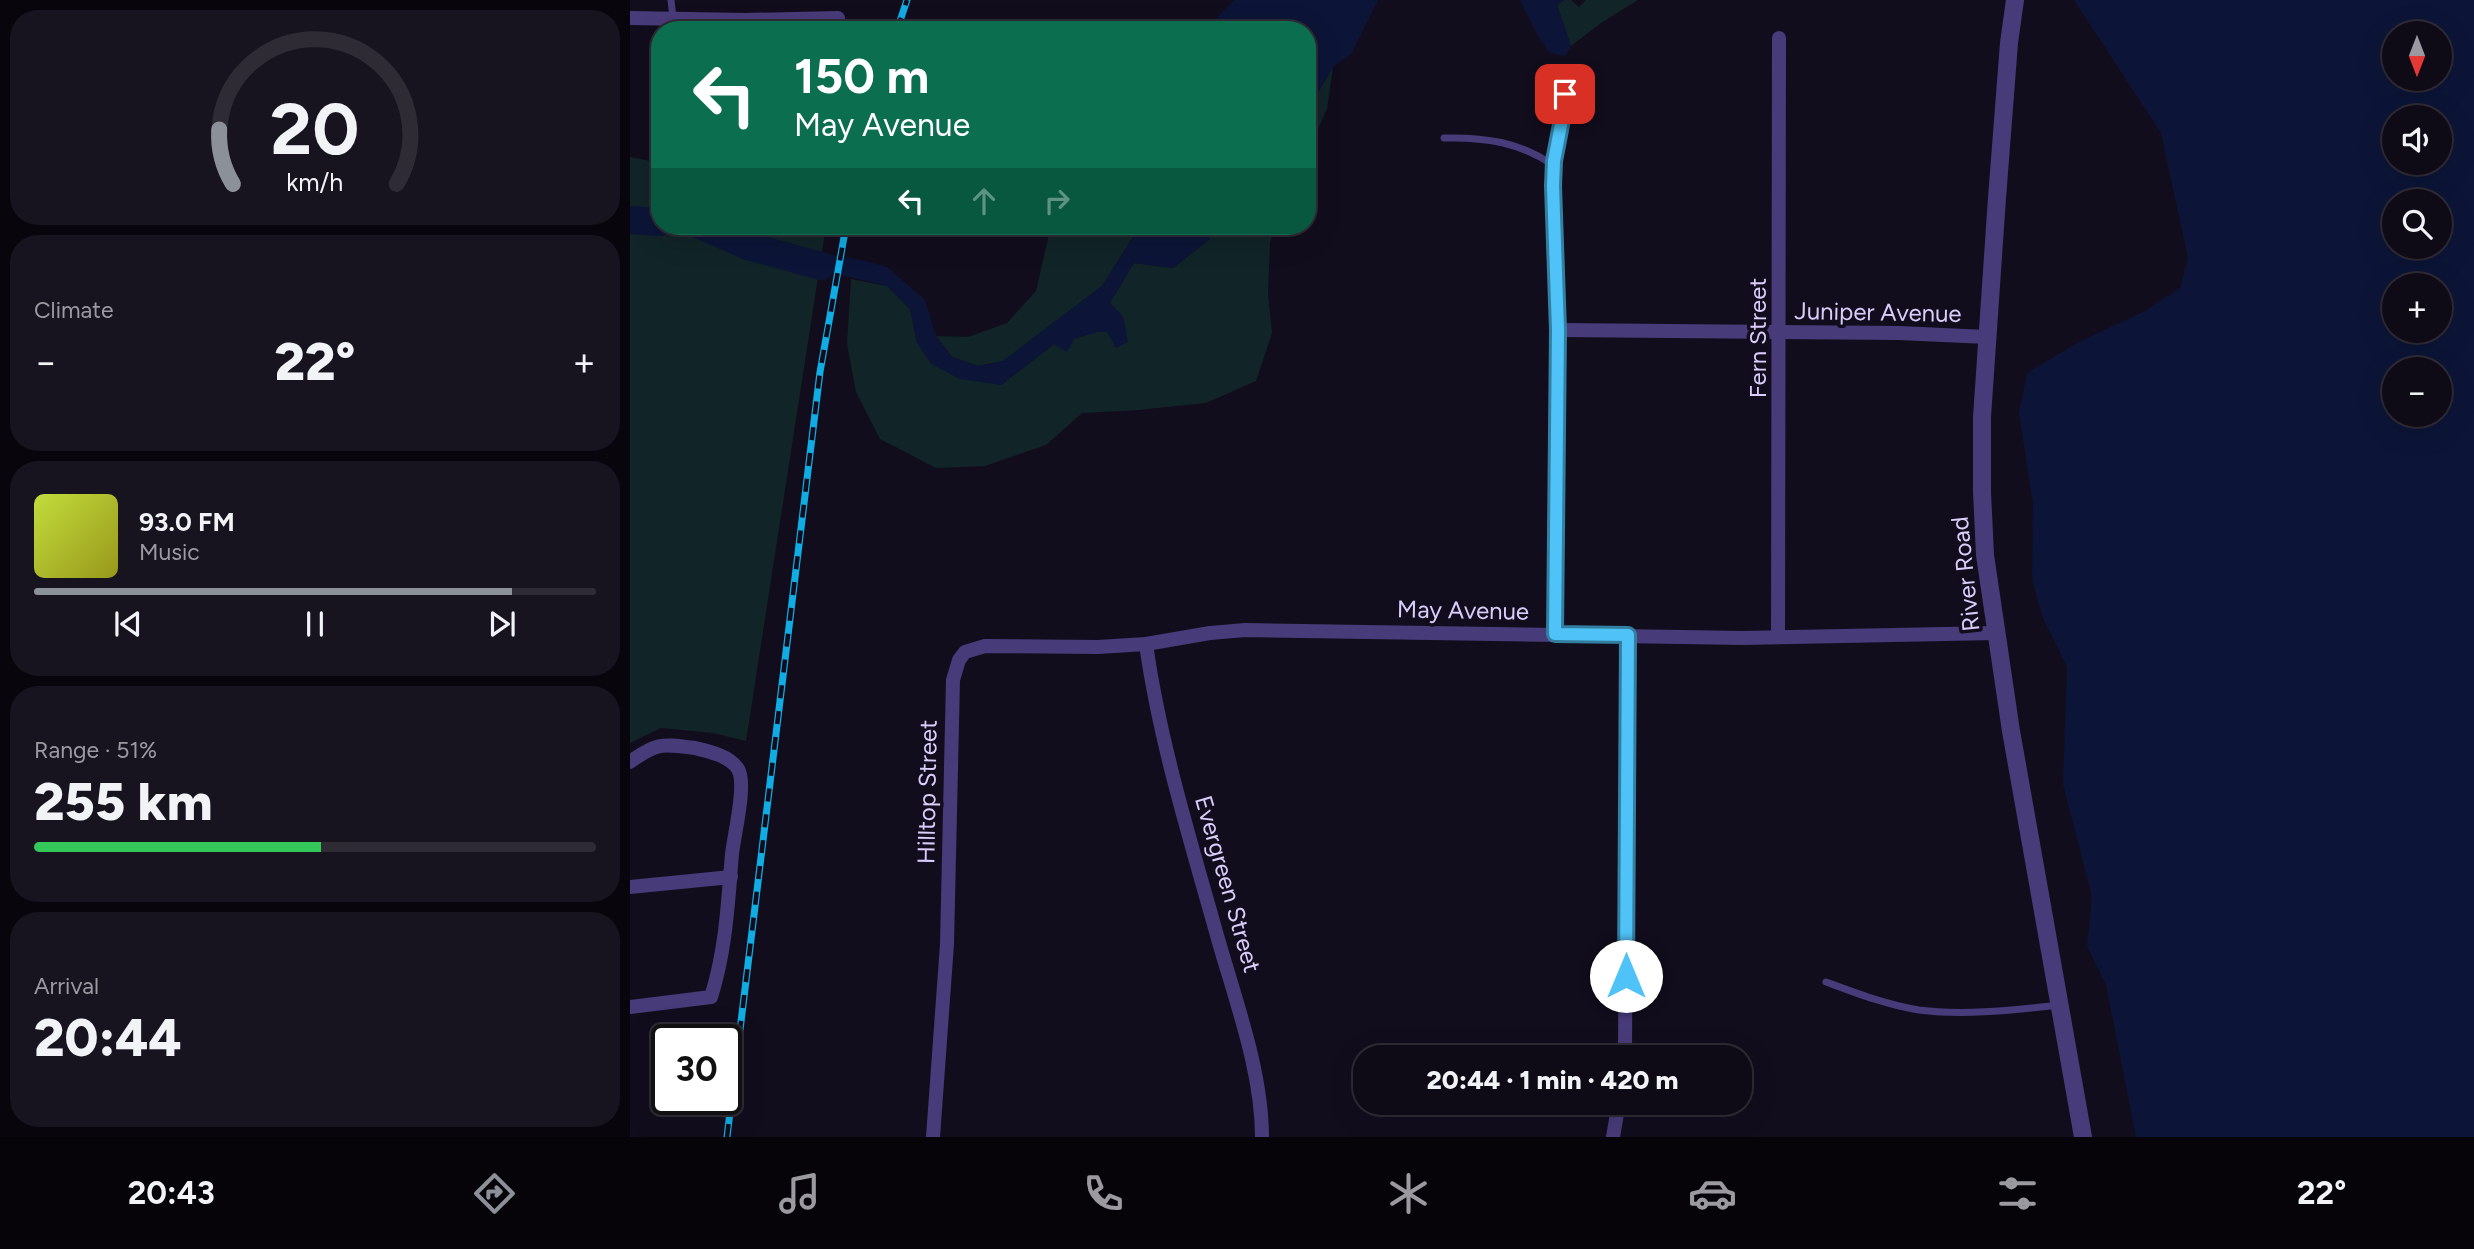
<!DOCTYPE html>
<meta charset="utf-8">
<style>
:root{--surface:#0e0a16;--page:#17131f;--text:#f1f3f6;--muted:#9b9aa1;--line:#2e2b35;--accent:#8c9099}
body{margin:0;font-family:Figtree,sans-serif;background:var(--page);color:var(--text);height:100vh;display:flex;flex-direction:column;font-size:26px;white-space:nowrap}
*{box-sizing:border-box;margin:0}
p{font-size:23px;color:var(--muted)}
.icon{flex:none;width:38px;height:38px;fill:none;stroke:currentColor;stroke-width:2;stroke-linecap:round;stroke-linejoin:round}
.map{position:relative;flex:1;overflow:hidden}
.panel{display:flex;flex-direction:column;gap:10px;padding:10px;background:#08060c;width:630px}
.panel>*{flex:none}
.guide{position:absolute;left:21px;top:21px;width:665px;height:214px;border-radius:28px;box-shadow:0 7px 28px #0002,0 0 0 2px var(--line);background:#0b6e4f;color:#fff;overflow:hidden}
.needle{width:46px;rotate:180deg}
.tools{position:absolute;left:1752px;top:21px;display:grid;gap:14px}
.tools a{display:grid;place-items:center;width:70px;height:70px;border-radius:50%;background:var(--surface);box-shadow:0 7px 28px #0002,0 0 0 2px var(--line);font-size:35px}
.speed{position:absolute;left:21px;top:1024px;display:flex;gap:14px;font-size:35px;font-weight:700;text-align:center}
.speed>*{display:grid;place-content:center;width:91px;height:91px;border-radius:50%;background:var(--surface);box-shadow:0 7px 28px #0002,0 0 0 2px var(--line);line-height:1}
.speed .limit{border:4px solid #111;border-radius:10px;background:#fff;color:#111}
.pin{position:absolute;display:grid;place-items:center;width:60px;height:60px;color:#fff;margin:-30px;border-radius:14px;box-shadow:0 4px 10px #0006}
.me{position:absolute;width:77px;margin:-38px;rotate:0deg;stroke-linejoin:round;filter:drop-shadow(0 0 5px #0008)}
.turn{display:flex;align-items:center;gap:24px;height:147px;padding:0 28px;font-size:32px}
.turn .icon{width:91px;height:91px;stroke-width:2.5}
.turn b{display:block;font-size:49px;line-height:60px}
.lanes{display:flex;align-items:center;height:66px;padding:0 28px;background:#0003;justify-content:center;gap:35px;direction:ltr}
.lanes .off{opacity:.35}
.big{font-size:52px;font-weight:800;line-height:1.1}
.panel .widget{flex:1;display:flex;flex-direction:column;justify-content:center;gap:10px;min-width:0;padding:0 24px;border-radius:28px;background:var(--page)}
.panel .dial{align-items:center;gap:0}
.dial svg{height:182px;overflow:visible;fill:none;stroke:var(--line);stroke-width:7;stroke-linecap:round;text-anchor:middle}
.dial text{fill:var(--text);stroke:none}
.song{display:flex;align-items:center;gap:21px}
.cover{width:84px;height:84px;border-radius:10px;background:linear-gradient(135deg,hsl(70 70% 55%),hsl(60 70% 35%))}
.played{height:7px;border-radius:4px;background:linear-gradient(90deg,var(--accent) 85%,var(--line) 85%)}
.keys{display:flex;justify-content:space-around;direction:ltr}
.heat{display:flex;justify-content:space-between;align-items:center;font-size:38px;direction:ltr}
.charge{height:10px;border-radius:5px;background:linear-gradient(90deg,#34c759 51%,var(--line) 0)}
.trip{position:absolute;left:723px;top:1045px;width:399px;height:70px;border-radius:28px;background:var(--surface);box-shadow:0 7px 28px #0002,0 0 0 2px var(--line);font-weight:800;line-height:70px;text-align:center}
.tabs{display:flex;height:112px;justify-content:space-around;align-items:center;background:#060409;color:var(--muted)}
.tabs .icon{width:49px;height:49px}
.tabs .current{color:var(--accent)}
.tabs b{font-size:32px;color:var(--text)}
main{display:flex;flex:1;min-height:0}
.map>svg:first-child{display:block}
.green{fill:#112427}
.water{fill:#0c1537;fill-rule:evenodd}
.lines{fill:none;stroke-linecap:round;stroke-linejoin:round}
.river{stroke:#0c1537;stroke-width:28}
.service{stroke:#483b79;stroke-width:7}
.minor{stroke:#483b79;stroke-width:14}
.tertiary{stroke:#483b79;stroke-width:18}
.rail-casing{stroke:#10ade5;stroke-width:7}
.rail{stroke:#120d1d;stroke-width:4.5;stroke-dasharray:13;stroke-linecap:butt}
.route-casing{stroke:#337fa1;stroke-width:18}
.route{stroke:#4fc3f7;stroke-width:12}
.labels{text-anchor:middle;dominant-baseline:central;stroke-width:7;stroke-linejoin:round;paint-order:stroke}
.street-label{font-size:24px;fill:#dacdfc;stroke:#120d1d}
</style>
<main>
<section class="panel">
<div class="widget dial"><svg viewBox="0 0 100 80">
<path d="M14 69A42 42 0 1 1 86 69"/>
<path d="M14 69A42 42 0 0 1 8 45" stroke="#8c9099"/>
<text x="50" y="56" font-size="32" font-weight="700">20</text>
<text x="50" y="72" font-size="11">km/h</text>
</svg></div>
<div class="widget"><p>Climate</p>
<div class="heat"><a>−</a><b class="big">22°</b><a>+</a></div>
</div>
<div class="widget">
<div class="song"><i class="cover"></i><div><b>93.0 FM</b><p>Music</p></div></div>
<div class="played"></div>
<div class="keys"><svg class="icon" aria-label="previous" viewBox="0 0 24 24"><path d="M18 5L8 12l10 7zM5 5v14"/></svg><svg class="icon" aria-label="pause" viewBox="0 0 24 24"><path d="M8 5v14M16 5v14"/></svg><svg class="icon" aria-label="next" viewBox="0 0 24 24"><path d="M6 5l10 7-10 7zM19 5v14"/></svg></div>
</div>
<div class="widget"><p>Range · 51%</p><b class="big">255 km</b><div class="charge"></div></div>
<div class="widget"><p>Arrival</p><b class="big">20:44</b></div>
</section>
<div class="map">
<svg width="1844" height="1137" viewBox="0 0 1844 1137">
<rect width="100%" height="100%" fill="#120d1d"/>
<g class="green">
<path d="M 934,0 L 941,0 L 949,7 L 956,0 L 1008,0 L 971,23 L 941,46 L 927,5 Z"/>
<path d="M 703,67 L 697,109 L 677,153 L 677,110 Z"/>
<path d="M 0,157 L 30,163 L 30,226 L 196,226 L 116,741 L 83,733 L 31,728 L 0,743 Z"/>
<path d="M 421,226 L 510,226 L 472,286 L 373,361 L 348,366 L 322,357 L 306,336 L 338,337 L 377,323 L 406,291 Z"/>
<path d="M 574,226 L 645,226 L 640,243 L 638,294 L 642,333 L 626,381 L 576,403 L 509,410 L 452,413 L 416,445 L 355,466 L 306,468 L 250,439 L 226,392 L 217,344 L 221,279 L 257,286 L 280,309 L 287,343 L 371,385 L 424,344 L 467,332 L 477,332 L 479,303 L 504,263 L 543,268 L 580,239 Z"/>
</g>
<g class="water">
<path d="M 604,0 L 748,0 L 721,54 L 703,67 L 677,110 L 677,30 L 575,30 Z"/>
<path d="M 890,0 L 934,0 L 927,5 L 941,46 L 935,56 L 920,53 L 909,38 Z"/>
<path d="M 1444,0 L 1844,0 L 1844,1137 L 1506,1137 L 1476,985 L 1457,946 L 1462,897 L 1433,784 L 1437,667 L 1412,616 L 1402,579 L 1403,504 L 1389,413 L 1397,373 L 1449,342 L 1515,311 L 1550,288 L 1558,258 L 1531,133 ZM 1810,33 L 1810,79 L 1764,79 L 1764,33 ZM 1810,117 L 1810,163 L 1764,163 L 1764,117 ZM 1810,201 L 1810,247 L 1764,247 L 1764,201 ZM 1810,285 L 1810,331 L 1764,331 L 1764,285 ZM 1810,369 L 1810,415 L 1764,415 L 1764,369 Z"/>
<path d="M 510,226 L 574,226 L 580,239 L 543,268 L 504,263 L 480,303 L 493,316 L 498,342 L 486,348 L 477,332 L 467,332 L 444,339 L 437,352 L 424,344 L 371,385 L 330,379 L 301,364 L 287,343 L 280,309 L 257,286 L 177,266 L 141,249 L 167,249 L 232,260 L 257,267 L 295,300 L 306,336 L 322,357 L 348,366 L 373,361 L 472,286 Z"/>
</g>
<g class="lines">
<g class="river">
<path d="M 0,220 L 30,222"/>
<path d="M 72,226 L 118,246 L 191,266"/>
</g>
<g class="service">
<path d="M 41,0 L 43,18"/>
<path d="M 814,138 C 855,137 889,142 923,165"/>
<path d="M 1196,982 C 1226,993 1257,1005 1289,1010 C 1335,1016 1383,1010 1429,1005"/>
</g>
<g class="minor">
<path d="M 0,18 L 116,20 L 208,18"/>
<path d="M 928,330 L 1269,333 L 1357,337"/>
<path d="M 925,634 L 928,330 L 923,186 L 924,161 L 934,109 L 935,95 L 931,82"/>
<path d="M 1148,637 L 1149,38"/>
<path d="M 516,644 C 530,744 561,842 588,939 C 606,1002 632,1072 632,1137"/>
<path d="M 0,762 C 27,742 32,744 65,748 C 78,751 100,756 108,769 C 117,784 104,835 102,854 C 98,902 96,950 81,997 L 0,1007"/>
<path d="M 0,887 L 101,877"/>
<path d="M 995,1057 L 997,635"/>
<path d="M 303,1137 L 317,944 L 323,680 L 329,660 L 335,652 L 355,646 L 468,647 L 516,644 L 580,633 L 615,630 L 1114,638 L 1366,633"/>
<path d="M 983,1137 L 989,1102"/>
</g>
<path class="tertiary" d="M 1385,0 L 1379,43 L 1367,198 L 1352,417 L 1352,492 L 1355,555 L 1381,731 L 1453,1137"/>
<defs>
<g id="rail">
<path d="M 267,30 L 277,0"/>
<path d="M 97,1137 L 190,372 L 216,226"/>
</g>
</defs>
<use href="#rail" class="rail-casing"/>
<use href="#rail" class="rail"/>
</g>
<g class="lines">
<defs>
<path id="route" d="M 935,94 L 934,109 L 924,161 L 923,186 L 928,330 L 925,634 L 998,635 L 996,976"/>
</defs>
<use href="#route" class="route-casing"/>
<use href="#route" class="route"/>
</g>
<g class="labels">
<g class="street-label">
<text transform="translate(1248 312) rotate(1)">Juniper Avenue</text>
<text transform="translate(1127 338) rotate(-90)">Fern Street</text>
<text transform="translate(1335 574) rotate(-96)">River Road</text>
<text transform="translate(833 610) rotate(1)">May Avenue</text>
<text transform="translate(297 792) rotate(-89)">Hilltop Street</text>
<text transform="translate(598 884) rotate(74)">Evergreen Street</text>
</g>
</g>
</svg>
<div class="tools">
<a><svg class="needle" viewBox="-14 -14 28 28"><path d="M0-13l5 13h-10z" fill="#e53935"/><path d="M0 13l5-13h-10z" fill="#9b9aa1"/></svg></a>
<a><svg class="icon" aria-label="sound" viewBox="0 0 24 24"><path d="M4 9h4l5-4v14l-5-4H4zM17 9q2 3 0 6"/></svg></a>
<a><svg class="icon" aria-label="search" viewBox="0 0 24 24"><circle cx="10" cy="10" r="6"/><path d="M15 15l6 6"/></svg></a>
<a>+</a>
<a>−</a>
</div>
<div class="speed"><div class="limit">30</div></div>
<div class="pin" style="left:935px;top:94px;background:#d93025"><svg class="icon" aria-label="arrive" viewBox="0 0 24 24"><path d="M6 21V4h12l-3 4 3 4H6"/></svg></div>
<svg class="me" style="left:996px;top:976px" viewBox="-20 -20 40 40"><circle r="19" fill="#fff"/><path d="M0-13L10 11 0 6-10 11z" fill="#4fc3f7"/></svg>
<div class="trip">20:44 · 1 min · 420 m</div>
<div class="guide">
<div class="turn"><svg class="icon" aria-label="left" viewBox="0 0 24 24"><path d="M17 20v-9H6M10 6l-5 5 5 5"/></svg><div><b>150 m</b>May Avenue</div></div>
<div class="lanes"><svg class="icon" aria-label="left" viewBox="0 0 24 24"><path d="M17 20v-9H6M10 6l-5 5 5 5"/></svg><svg class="icon off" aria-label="ahead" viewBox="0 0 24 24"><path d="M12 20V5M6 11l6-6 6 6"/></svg><svg class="icon off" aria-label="right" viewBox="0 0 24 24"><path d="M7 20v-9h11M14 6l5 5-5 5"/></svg></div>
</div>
</div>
</main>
<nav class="tabs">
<b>20:43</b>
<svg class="icon current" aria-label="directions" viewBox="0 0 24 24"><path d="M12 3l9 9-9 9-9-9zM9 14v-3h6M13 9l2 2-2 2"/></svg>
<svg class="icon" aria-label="music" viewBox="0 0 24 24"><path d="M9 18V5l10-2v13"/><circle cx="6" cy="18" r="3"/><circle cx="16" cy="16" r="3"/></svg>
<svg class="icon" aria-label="phone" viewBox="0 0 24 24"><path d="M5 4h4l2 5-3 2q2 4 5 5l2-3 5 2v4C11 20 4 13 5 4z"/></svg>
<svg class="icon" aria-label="climate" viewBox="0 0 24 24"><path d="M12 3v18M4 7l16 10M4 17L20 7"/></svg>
<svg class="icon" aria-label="car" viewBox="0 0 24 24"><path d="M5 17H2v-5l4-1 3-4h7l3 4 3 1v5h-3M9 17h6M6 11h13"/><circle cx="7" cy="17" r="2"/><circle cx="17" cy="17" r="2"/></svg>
<svg class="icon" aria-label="filters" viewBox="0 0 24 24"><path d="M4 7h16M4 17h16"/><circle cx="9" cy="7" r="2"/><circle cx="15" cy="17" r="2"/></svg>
<b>22°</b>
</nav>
